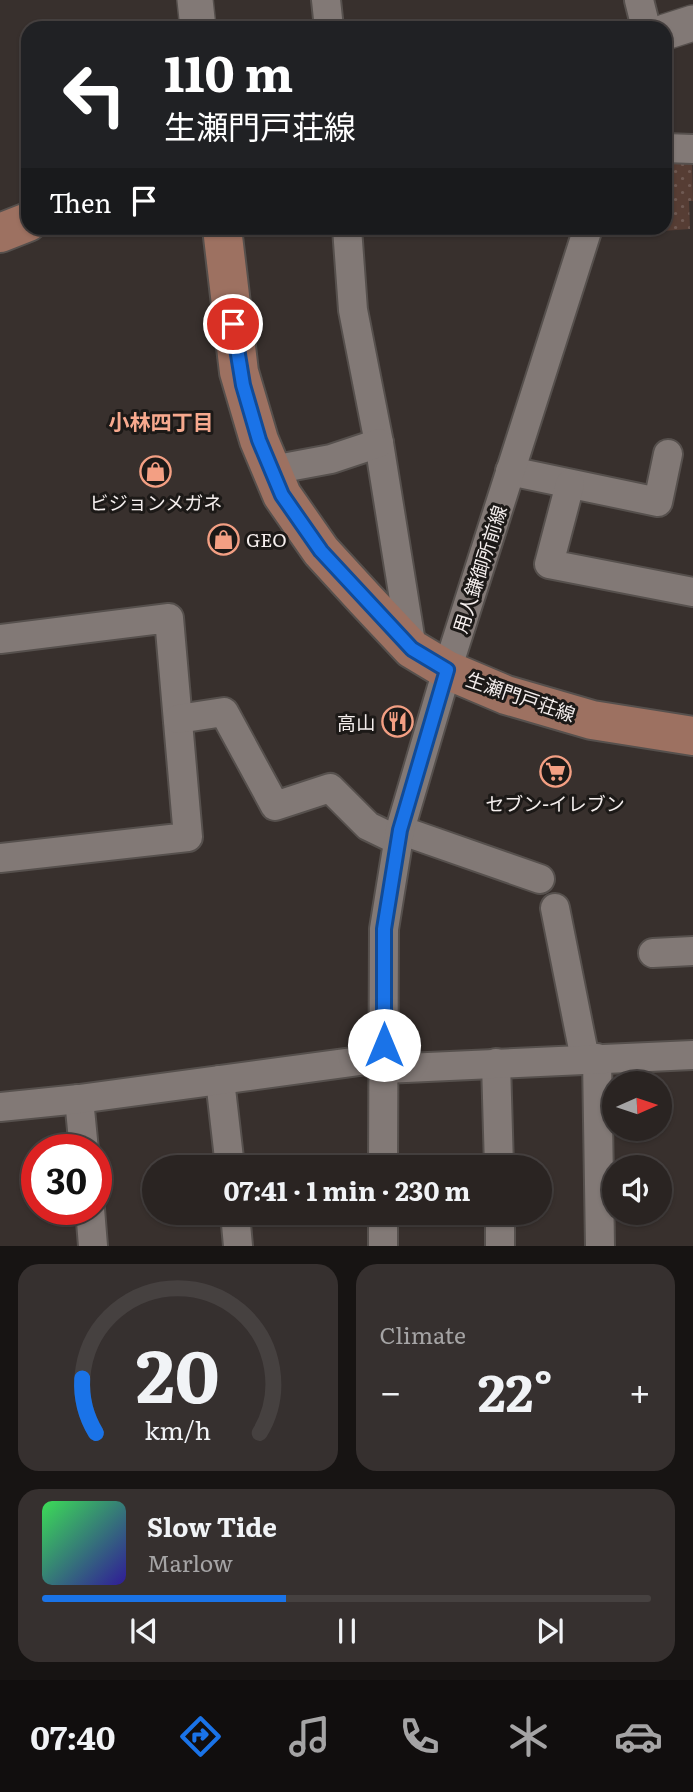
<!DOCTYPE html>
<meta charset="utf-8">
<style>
:root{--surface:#2a2422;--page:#36302f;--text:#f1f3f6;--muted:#a5a4a5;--line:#464140;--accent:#1a73e8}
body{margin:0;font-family:Literata,"Noto Sans JP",serif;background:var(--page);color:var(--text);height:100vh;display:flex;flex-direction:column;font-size:26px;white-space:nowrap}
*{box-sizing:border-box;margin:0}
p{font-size:23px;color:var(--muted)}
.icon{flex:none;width:38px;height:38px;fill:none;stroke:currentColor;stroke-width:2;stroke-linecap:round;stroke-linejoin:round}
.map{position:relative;height:1246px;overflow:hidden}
.side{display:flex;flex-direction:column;gap:18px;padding:18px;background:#171413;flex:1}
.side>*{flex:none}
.top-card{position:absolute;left:21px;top:21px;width:651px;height:214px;border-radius:21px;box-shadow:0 2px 5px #0004,0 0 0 2px var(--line);background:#202124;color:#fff;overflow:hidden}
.needle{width:46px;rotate:87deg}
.fabs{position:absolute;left:602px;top:1071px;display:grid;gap:14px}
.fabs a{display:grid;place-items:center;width:70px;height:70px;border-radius:50%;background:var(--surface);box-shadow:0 2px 5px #0004,0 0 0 2px var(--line);font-size:35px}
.speed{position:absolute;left:21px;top:1134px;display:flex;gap:14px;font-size:35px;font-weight:700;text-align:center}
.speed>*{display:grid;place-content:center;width:91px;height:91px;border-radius:50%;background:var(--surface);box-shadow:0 2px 5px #0004,0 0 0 2px var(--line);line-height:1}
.speed .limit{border:10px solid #d22;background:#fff;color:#111}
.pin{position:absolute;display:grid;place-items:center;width:60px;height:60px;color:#fff;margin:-30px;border:4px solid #fff;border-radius:50%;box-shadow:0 2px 7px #0007}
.me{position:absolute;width:77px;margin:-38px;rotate:0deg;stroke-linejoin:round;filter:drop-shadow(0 0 5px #0008)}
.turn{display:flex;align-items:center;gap:24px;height:147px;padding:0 28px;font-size:32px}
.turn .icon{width:91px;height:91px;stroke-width:2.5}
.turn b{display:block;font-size:49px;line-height:60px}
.then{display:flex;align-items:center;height:66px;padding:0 28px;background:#0003;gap:14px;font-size:26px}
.big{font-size:52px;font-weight:700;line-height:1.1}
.side .widget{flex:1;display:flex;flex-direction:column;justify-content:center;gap:10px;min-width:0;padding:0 24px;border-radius:21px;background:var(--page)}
.side .dial{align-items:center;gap:0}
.dial svg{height:182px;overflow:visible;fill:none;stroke:var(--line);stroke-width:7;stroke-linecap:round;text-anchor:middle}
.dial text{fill:var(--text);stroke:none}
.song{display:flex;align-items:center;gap:21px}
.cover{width:84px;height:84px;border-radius:10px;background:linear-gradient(135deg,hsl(130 70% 55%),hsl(250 70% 35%))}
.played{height:7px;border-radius:4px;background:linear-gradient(90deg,var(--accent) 40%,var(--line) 40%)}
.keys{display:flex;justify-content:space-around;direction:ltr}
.heat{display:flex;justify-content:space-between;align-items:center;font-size:38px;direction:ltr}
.side .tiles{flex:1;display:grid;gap:18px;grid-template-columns:1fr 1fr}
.widget:last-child{grid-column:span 2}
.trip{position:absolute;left:142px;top:1155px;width:410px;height:70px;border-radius:35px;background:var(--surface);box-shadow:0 2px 5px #0004,0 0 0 2px var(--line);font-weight:700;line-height:70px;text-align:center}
.tabs{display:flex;height:112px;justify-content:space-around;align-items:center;background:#110e0e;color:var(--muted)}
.tabs .icon{width:49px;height:49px}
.tabs .selected{color:var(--accent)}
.tabs b{font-size:32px;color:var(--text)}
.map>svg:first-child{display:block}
.garden{fill:url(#garden-dots)}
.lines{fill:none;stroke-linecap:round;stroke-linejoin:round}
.minor-casing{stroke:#56504d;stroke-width:32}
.tertiary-casing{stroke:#56504d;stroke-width:38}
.secondary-casing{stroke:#56504d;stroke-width:42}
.minor{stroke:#827976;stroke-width:28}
.tertiary{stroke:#827976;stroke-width:35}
.secondary{stroke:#9d7161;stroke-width:38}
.route-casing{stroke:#114b97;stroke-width:18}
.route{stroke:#1a73e8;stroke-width:12}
.labels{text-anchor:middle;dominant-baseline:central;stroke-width:6;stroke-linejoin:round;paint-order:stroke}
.poi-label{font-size:19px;fill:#f4eeed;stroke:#1c1917}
.street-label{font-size:19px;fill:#f4eeed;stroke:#1c1917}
.neighbourhood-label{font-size:21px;font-weight:bold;fill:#f7a98e;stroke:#1c1917}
</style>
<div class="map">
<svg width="693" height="1246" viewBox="0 0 693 1246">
<defs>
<pattern id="garden-dots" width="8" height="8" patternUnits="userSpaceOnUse" patternTransform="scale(1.75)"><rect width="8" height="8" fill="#563d34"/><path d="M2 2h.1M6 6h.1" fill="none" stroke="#6f5952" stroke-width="1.8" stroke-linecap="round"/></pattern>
</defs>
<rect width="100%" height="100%" fill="#38302d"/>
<path class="garden" d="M 665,159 L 692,159 L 693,201 L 689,201 L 690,229 L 662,231 L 662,228 L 665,228 Z"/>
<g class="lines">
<defs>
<g id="minor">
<path d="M 326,0 L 329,28"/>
<path d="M 639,0 L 646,28"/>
<path d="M 665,148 L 693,149"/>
<path d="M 347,228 L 353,310 L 379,443 L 412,649"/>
<path d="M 272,470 L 331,459 L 379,443"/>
<path d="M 510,471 L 658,502 L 668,454"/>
<path d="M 570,484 L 549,564 L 693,592"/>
<path d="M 0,639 L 169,618 L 188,837 L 0,858"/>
<path d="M 178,719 L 224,712 L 275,806 L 330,788 L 368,826 L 399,841"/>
<path d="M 400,830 L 540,879"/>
<path d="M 555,908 L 585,1059"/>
<path d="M 653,953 L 693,951"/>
<path d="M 597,1058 L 600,1246"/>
<path d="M 496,1063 L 499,1167"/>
<path d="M 220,1080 L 230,1167"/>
<path d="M 79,1099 L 84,1150"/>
<path d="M 0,1107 L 79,1099 L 367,1060 L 384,1069 L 693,1055"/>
<path d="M 383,1167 L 384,929 L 400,830 L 447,670 L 588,228"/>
<path d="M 90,1209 L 93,1246"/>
<path d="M 235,1213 L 238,1246"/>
<path d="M 500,1213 L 500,1246"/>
<path d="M 383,1246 L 383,1213"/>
</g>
<g id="tertiary">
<path d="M 195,0 L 198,28"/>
<path d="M 665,32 L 693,23"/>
</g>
<g id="secondary">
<path d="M 222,228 L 239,372 L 259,440 L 282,495 L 321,551 L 365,599 L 412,649 L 447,670 L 506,695 L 592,720 L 693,736"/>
<path d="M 0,233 L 28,222"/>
</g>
</defs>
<use href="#minor" class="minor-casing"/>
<use href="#tertiary" class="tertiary-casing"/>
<use href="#secondary" class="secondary-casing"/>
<use href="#minor" class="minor"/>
<use href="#tertiary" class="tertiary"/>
<use href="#secondary" class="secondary"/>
</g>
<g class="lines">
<defs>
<path id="route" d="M 233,324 L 243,385 L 259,440 L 282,495 L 321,551 L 412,649 L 447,670 L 400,830 L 384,929 L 384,1045"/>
</defs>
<use href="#route" class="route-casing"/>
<use href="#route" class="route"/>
</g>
<defs>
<symbol id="shop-ring" viewBox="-11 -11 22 22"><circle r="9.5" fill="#1c1917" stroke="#f39f83" stroke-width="1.5"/><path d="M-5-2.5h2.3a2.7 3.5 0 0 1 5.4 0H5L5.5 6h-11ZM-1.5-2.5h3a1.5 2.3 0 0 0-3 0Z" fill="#f39f83"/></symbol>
<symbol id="restaurant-ring" viewBox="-11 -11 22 22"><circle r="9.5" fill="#1c1917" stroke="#f39f83" stroke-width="1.5"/><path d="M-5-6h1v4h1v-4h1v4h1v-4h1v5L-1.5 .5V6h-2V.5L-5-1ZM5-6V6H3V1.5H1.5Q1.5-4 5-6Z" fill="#f39f83"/></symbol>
<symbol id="supermarket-ring" viewBox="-11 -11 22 22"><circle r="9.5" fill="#1c1917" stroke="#f39f83" stroke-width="1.5"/><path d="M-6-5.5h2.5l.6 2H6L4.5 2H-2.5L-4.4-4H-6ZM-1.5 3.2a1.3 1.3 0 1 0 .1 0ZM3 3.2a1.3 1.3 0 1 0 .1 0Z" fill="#f39f83"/></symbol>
</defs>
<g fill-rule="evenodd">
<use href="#shop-ring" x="138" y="454" width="35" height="35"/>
<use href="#shop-ring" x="206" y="522" width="35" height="35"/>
<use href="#restaurant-ring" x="380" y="704" width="35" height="35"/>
<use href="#supermarket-ring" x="538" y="754" width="35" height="35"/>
</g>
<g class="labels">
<g class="poi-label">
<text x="156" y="502">ビジョンメガネ</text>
<text x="246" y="539" text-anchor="start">GEO</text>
<text x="375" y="722" text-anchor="end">高山</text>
<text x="555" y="803">セブン-イレブン</text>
</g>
<g class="street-label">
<text transform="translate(479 569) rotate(-72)">用人鎌御所前線</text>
<text transform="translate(521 696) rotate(19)">生瀬門戸荘線</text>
</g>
<g class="neighbourhood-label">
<text x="161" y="420">小林四丁目</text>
</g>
</g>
</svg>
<div class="fabs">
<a><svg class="needle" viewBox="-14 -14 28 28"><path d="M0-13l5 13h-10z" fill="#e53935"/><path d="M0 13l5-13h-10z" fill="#a5a4a5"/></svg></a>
<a><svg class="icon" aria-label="sound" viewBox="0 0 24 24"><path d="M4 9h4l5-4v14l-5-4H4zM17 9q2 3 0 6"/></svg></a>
</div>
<div class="speed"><div class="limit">30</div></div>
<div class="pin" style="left:233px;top:324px;background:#d93025"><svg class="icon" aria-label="arrive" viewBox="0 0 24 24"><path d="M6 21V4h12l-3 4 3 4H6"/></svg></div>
<svg class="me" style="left:384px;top:1045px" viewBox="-20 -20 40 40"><circle r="19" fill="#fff"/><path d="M0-13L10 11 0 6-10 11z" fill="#1a73e8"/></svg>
<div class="trip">07:41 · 1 min · 230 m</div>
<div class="top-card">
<div class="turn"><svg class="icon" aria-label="left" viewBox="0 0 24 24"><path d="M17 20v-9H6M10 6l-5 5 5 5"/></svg><div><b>110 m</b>生瀬門戸荘線</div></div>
<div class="then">Then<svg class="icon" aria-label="arrive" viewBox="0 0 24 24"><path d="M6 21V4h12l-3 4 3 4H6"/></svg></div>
</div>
</div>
<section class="side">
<div class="tiles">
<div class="widget dial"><svg viewBox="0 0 100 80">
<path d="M14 69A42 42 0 1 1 86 69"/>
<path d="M14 69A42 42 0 0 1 8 45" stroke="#1a73e8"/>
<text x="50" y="56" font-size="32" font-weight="700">20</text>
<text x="50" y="72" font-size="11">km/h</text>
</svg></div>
<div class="widget"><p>Climate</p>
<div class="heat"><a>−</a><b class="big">22°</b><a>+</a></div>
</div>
<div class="widget">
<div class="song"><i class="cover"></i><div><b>Slow Tide</b><p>Marlow</p></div></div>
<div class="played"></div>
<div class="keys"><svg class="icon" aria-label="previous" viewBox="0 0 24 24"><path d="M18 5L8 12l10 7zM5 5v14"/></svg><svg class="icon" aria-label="pause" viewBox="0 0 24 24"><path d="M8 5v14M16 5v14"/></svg><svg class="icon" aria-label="next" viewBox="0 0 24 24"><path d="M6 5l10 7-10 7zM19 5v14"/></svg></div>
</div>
</div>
</section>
<nav class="tabs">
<b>07:40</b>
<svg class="icon selected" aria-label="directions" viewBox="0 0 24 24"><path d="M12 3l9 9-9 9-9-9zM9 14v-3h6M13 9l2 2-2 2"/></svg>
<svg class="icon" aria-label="music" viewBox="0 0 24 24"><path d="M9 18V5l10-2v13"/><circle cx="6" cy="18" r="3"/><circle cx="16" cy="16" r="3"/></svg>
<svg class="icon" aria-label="phone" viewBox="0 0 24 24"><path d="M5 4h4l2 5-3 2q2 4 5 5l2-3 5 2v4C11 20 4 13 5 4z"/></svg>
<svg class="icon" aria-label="climate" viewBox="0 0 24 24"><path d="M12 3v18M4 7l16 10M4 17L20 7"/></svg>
<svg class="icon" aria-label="car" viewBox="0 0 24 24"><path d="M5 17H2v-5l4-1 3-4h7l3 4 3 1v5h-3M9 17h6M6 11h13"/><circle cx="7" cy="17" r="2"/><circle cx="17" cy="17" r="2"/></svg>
</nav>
